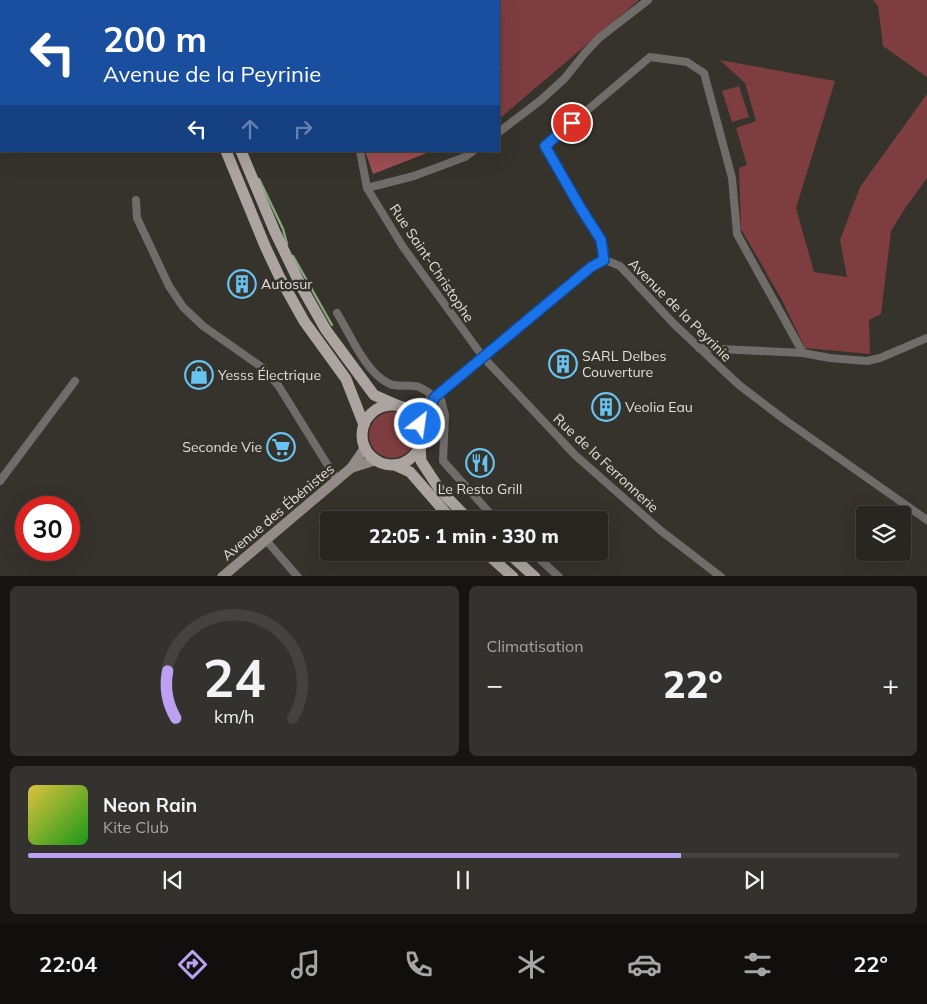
<!DOCTYPE html>
<html lang="fr">
<meta charset="utf-8">
<style>
:root{--surface:#282621;--page:#34322e;--text:#f1f3f6;--muted:#a5a5a5;--line:#44433f;--accent:#bca0f2}
body{margin:0;font-family:Mulish,sans-serif;background:var(--page);color:var(--text);height:100vh;display:flex;flex-direction:column;font-size:19px;white-space:nowrap}
*{box-sizing:border-box;margin:0}
p{font-size:16px;color:var(--muted)}
.icon{flex:none;width:28px;height:28px;fill:none;stroke:currentColor;stroke-width:2;stroke-linecap:round;stroke-linejoin:round}
.map{position:relative;height:576px;overflow:hidden}
.panel{display:flex;flex-direction:column;gap:10px;padding:10px;background:#161512;flex:1}
.panel>*{flex:none}
.guide{position:absolute;left:0px;top:0px;width:500px;height:152px;box-shadow:0 5px 20px #0002,0 0 0 1px var(--line);background:#1a4fa0;color:#fff;overflow:hidden}
.tools{position:absolute;left:856px;top:506px;display:grid;gap:10px}
.tools a{display:grid;place-items:center;width:55px;height:55px;border-radius:5px;background:var(--surface);box-shadow:0 5px 20px #0002,0 0 0 1px var(--line);font-size:25px}
.speed{position:absolute;left:15px;top:496px;display:flex;gap:10px;font-size:25px;font-weight:700;text-align:center}
.speed>*{display:grid;place-content:center;width:65px;height:65px;border-radius:50%;background:var(--surface);box-shadow:0 5px 20px #0002,0 0 0 1px var(--line);line-height:1}
.speed .limit{border:8px solid #d22;background:#fff;color:#111}
.pin{position:absolute;display:grid;place-items:center;width:42px;height:42px;color:#fff;margin:-21px;border:2px solid #fff;border-radius:50%;box-shadow:0 1px 5px #0007}
.me{position:absolute;width:55px;margin:-28px;rotate:30deg;stroke-linejoin:round;filter:drop-shadow(0 0 4px #0008)}
.turn{display:flex;align-items:center;gap:18px;height:105px;padding:0 20px;font-size:22px}
.turn .icon{width:65px;height:65px;stroke-width:2.5}
.turn b{display:block;font-size:35px;line-height:42px}
.lanes{display:flex;align-items:center;height:48px;padding:0 20px;background:#0003;justify-content:center;gap:25px;direction:ltr}
.lanes .off{opacity:.35}
.big{font-size:38px;font-weight:800;line-height:1.1}
.panel .widget{flex:1;display:flex;flex-direction:column;justify-content:center;gap:8px;min-width:0;padding:0 18px;border-radius:8px;background:var(--page)}
.panel .dial{align-items:center;gap:0}
.dial svg{height:130px;overflow:visible;fill:none;stroke:var(--line);stroke-width:7;stroke-linecap:round;text-anchor:middle}
.dial text{fill:var(--text);stroke:none}
.song{display:flex;align-items:center;gap:15px}
.cover{width:60px;height:60px;border-radius:8px;background:linear-gradient(135deg,hsl(50 70% 55%),hsl(120 70% 35%))}
.played{height:5px;border-radius:2px;background:linear-gradient(90deg,var(--accent) 75%,var(--line) 75%)}
.keys{display:flex;justify-content:space-around;direction:ltr}
.heat{display:flex;justify-content:space-between;align-items:center;font-size:28px;direction:ltr}
.panel .tiles{flex:1;display:grid;gap:10px;grid-template-columns:1fr 1fr}
.widget:last-child{grid-column:span 2}
.trip{position:absolute;left:320px;top:511px;width:288px;height:50px;border-radius:5px;background:var(--surface);box-shadow:0 5px 20px #0002,0 0 0 1px var(--line);font-weight:800;line-height:50px;text-align:center}
.dock{display:flex;height:80px;justify-content:space-around;align-items:center;background:#100f0d;color:var(--muted)}
.dock .icon{width:35px;height:35px}
.dock .active{color:var(--accent)}
.dock b{font-size:22px;color:var(--text)}
.map>svg:first-child{display:block}
.green{fill:#7e3e40}
.forest{fill:#9e4f52}
.lines{fill:none;stroke-linecap:round;stroke-linejoin:round}
.stream{stroke:#84a77c;stroke-width:2.5}
.street{stroke:#706c6a;stroke-width:8}
.secondary{stroke:#928b88;stroke-width:10}
.primary{stroke:#aca4a0;stroke-width:11}
.route-casing{stroke:#114b97;stroke-width:12}
.route{stroke:#1a73e8;stroke-width:9}
.labels{text-anchor:middle;dominant-baseline:central;stroke-width:5;stroke-linejoin:round;paint-order:stroke}
.street-label{font-size:14px;fill:#e1dfda;stroke:#36322c}
.poi-label{font-size:14px;fill:#e1dfda;stroke:#36322c;text-anchor:start}
</style>
<div class="map">
<svg width="927" height="577" viewBox="0 0 927 577">
<rect width="100%" height="100%" fill="#36322c"/>
<g class="green">
<path d="M 371,0 L 639,0 L 499,119 L 499,74 L 502,71 L 499,67 L 499,1 Z"/>
<path d="M 873,0 L 927,0 L 927,77 L 883,46 L 878,6 Z"/>
<path d="M 720,60 L 835,81 L 796,208 L 814,272 L 847,277 L 840,240 L 860,187 L 927,94 L 927,178 L 904,210 L 891,231 L 881,314 L 869,320 L 870,354 L 805,348 L 782,300 L 741,229 L 739,168 L 747,165 L 736,128 L 756,121 L 745,83 Z"/>
<path d="M 739,86 L 749,117 L 732,122 L 722,91 Z"/>
<circle cx="392" cy="435" r="23"/>
</g>
<path class="forest" d="M 365,151 L 432,151 L 373,174 Z"/>
<g class="lines">
<g class="stream">
<path d="M 259,179 L 283,229 L 287,244"/>
<path d="M 293,256 L 332,325"/>
</g>
<g class="street">
<path d="M 202,0 L 203,1"/>
<path d="M 331,0 L 331,1"/>
<path d="M 499,132 L 541,100 L 565,78 L 585,53 L 599,38 L 648,0"/>
<path d="M 360,151 L 367,188 L 403,247 L 483,357 L 575,455 L 660,530 L 721,577"/>
<path d="M 367,188 L 414,176 L 465,157 L 473,151"/>
<path d="M 136,200 L 137,218 L 169,286 L 183,307 L 203,326 L 263,368 L 278,385 L 337,480"/>
<path d="M 605,260 L 601,240 L 580,207 L 545,146 L 650,57 L 687,62 L 704,73 L 732,178 L 737,234 L 803,353"/>
<path d="M 605,260 L 620,266 L 674,324 L 739,385 L 785,420 L 927,520"/>
<path d="M 337,313 C 350,334 366,374 390,384 C 399,388 411,383 421,388 C 428,391 433,397 441,400 L 445,415 L 443,461 L 496,520"/>
<path d="M 699,348 L 803,353 L 830,358 L 867,361 L 880,358 L 927,338"/>
<path d="M 410,412 L 419,405 L 435,397 L 591,267 L 605,260"/>
<path d="M 420,424 L 435,397"/>
<path d="M 0,481 L 75,381"/>
<path d="M 265,539 L 298,577"/>
<path d="M 532,552 L 559,577"/>
</g>
<g class="secondary">
<path d="M 351,468 L 376,460"/>
<path d="M 222,577 L 351,468 L 365,448"/>
</g>
<g class="primary">
<path d="M 162,0 L 163,1"/>
<path d="M 177,0 L 178,1"/>
<path d="M 226,151 L 265,246 L 280,278 L 304,321 L 346,379 L 364,425"/>
<path d="M 241,151 L 275,232 L 301,286 L 326,330 L 374,395 L 399,406"/>
<circle cx="392" cy="435" r="30"/>
<path d="M 420,446 L 421,461 L 440,490 L 469,520"/>
<path d="M 395,465 L 410,472 L 452,520"/>
<path d="M 485,552 L 513,577"/>
<path d="M 507,552 L 535,577"/>
</g>
</g>
<g class="lines">
<defs>
<path id="route" d="M 420,424 L 435,397 L 591,267 L 604,260 L 601,240 L 580,207 L 545,146 L 572,123"/>
</defs>
<use href="#route" class="route-casing"/>
<use href="#route" class="route"/>
</g>
<defs>
<symbol id="building-ring" viewBox="-11 -11 22 22"><circle r="9.5" fill="#36322c" stroke="#69c3f1" stroke-width="1.5"/><path d="M-4-6H4V6H1V3H-1V6H-4ZM-2.5-4.3h1.7v1.8h-1.7ZM.8-4.3h1.7v1.8H.8ZM-2.5-1h1.7V.8h-1.7ZM.8-1h1.7V.8H.8Z" fill="#69c3f1"/></symbol>
<symbol id="shop-ring" viewBox="-11 -11 22 22"><circle r="9.5" fill="#36322c" stroke="#69c3f1" stroke-width="1.5"/><path d="M-5-2.5h2.3a2.7 3.5 0 0 1 5.4 0H5L5.5 6h-11ZM-1.5-2.5h3a1.5 2.3 0 0 0-3 0Z" fill="#69c3f1"/></symbol>
<symbol id="supermarket-ring" viewBox="-11 -11 22 22"><circle r="9.5" fill="#36322c" stroke="#69c3f1" stroke-width="1.5"/><path d="M-6-5.5h2.5l.6 2H6L4.5 2H-2.5L-4.4-4H-6ZM-1.5 3.2a1.3 1.3 0 1 0 .1 0ZM3 3.2a1.3 1.3 0 1 0 .1 0Z" fill="#69c3f1"/></symbol>
<symbol id="restaurant-ring" viewBox="-11 -11 22 22"><circle r="9.5" fill="#36322c" stroke="#69c3f1" stroke-width="1.5"/><path d="M-5-6h1v4h1v-4h1v4h1v-4h1v5L-1.5 .5V6h-2V.5L-5-1ZM5-6V6H3V1.5H1.5Q1.5-4 5-6Z" fill="#69c3f1"/></symbol>
</defs>
<g fill-rule="evenodd">
<use href="#building-ring" x="226" y="268" width="32" height="32"/>
<use href="#building-ring" x="547" y="348" width="32" height="32"/>
<use href="#shop-ring" x="183" y="359" width="32" height="32"/>
<use href="#building-ring" x="590" y="391" width="32" height="32"/>
<use href="#supermarket-ring" x="265" y="431" width="32" height="32"/>
<use href="#restaurant-ring" x="464" y="447" width="32" height="32"/>
</g>
<g class="labels">
<g class="street-label">
<text transform="translate(432 263) rotate(56)">Rue Saint-Christophe</text>
<text transform="translate(680 310) rotate(45)">Avenue de la Peyrinie</text>
<text transform="translate(606 463) rotate(43)">Rue de la Ferronnerie</text>
<text transform="translate(278 512) rotate(-40)">Avenue des Ébénistes</text>
</g>
<g class="poi-label">
<text x="261" y="284">Autosur</text>
<text x="582" y="356">SARL Delbes<tspan x="582" dy="16">Couverture</tspan></text>
<text x="218" y="375">Yesss Électrique</text>
<text x="625" y="407">Veolia Eau</text>
<text x="262" y="447" text-anchor="end">Seconde Vie</text>
<text x="480" y="489" text-anchor="middle">Le Resto Grill</text>
</g>
</g>
</svg>
<div class="tools">
<a><svg class="icon" aria-label="layers" viewBox="0 0 24 24"><path d="M12 4l9 5-9 5-9-5zM3 14l9 5 9-5"/></svg></a>
</div>
<div class="speed"><div class="limit">30</div></div>
<div class="pin" style="left:572px;top:123px;background:#d93025"><svg class="icon" aria-label="arrive" viewBox="0 0 24 24"><path d="M6 21V4h12l-3 4 3 4H6"/></svg></div>
<svg class="me" style="left:420px;top:424px" viewBox="-20 -20 40 40"><circle r="17" fill="#1a73e8" stroke="#fff" stroke-width="3"/><path d="M0-11L8 9 0 5-8 9z" fill="#fff"/></svg>
<div class="trip">22:05 · 1 min · 330 m</div>
<div class="guide">
<div class="turn"><svg class="icon" aria-label="left" viewBox="0 0 24 24"><path d="M17 20v-9H6M10 6l-5 5 5 5"/></svg><div><b>200 m</b>Avenue de la Peyrinie</div></div>
<div class="lanes"><svg class="icon" aria-label="left" viewBox="0 0 24 24"><path d="M17 20v-9H6M10 6l-5 5 5 5"/></svg><svg class="icon off" aria-label="ahead" viewBox="0 0 24 24"><path d="M12 20V5M6 11l6-6 6 6"/></svg><svg class="icon off" aria-label="right" viewBox="0 0 24 24"><path d="M7 20v-9h11M14 6l5 5-5 5"/></svg></div>
</div>
</div>
<section class="panel">
<div class="tiles">
<div class="widget dial"><svg viewBox="0 0 100 80">
<path d="M14 69A42 42 0 1 1 86 69"/>
<path d="M14 69A42 42 0 0 1 9 40" stroke="#bca0f2"/>
<text x="50" y="56" font-size="32" font-weight="700">24</text>
<text x="50" y="72" font-size="11">km/h</text>
</svg></div>
<div class="widget"><p>Climatisation</p>
<div class="heat"><a>−</a><b class="big">22°</b><a>+</a></div>
</div>
<div class="widget">
<div class="song"><i class="cover"></i><div><b>Neon Rain</b><p>Kite Club</p></div></div>
<div class="played"></div>
<div class="keys"><svg class="icon" aria-label="previous" viewBox="0 0 24 24"><path d="M18 5L8 12l10 7zM5 5v14"/></svg><svg class="icon" aria-label="pause" viewBox="0 0 24 24"><path d="M8 5v14M16 5v14"/></svg><svg class="icon" aria-label="next" viewBox="0 0 24 24"><path d="M6 5l10 7-10 7zM19 5v14"/></svg></div>
</div>
</div>
</section>
<nav class="dock">
<b>22:04</b>
<svg class="icon active" aria-label="directions" viewBox="0 0 24 24"><path d="M12 3l9 9-9 9-9-9zM9 14v-3h6M13 9l2 2-2 2"/></svg>
<svg class="icon" aria-label="music" viewBox="0 0 24 24"><path d="M9 18V5l10-2v13"/><circle cx="6" cy="18" r="3"/><circle cx="16" cy="16" r="3"/></svg>
<svg class="icon" aria-label="phone" viewBox="0 0 24 24"><path d="M5 4h4l2 5-3 2q2 4 5 5l2-3 5 2v4C11 20 4 13 5 4z"/></svg>
<svg class="icon" aria-label="climate" viewBox="0 0 24 24"><path d="M12 3v18M4 7l16 10M4 17L20 7"/></svg>
<svg class="icon" aria-label="car" viewBox="0 0 24 24"><path d="M5 17H2v-5l4-1 3-4h7l3 4 3 1v5h-3M9 17h6M6 11h13"/><circle cx="7" cy="17" r="2"/><circle cx="17" cy="17" r="2"/></svg>
<svg class="icon" aria-label="filters" viewBox="0 0 24 24"><path d="M4 7h16M4 17h16"/><circle cx="9" cy="7" r="2"/><circle cx="15" cy="17" r="2"/></svg>
<b>22°</b>
</nav>
